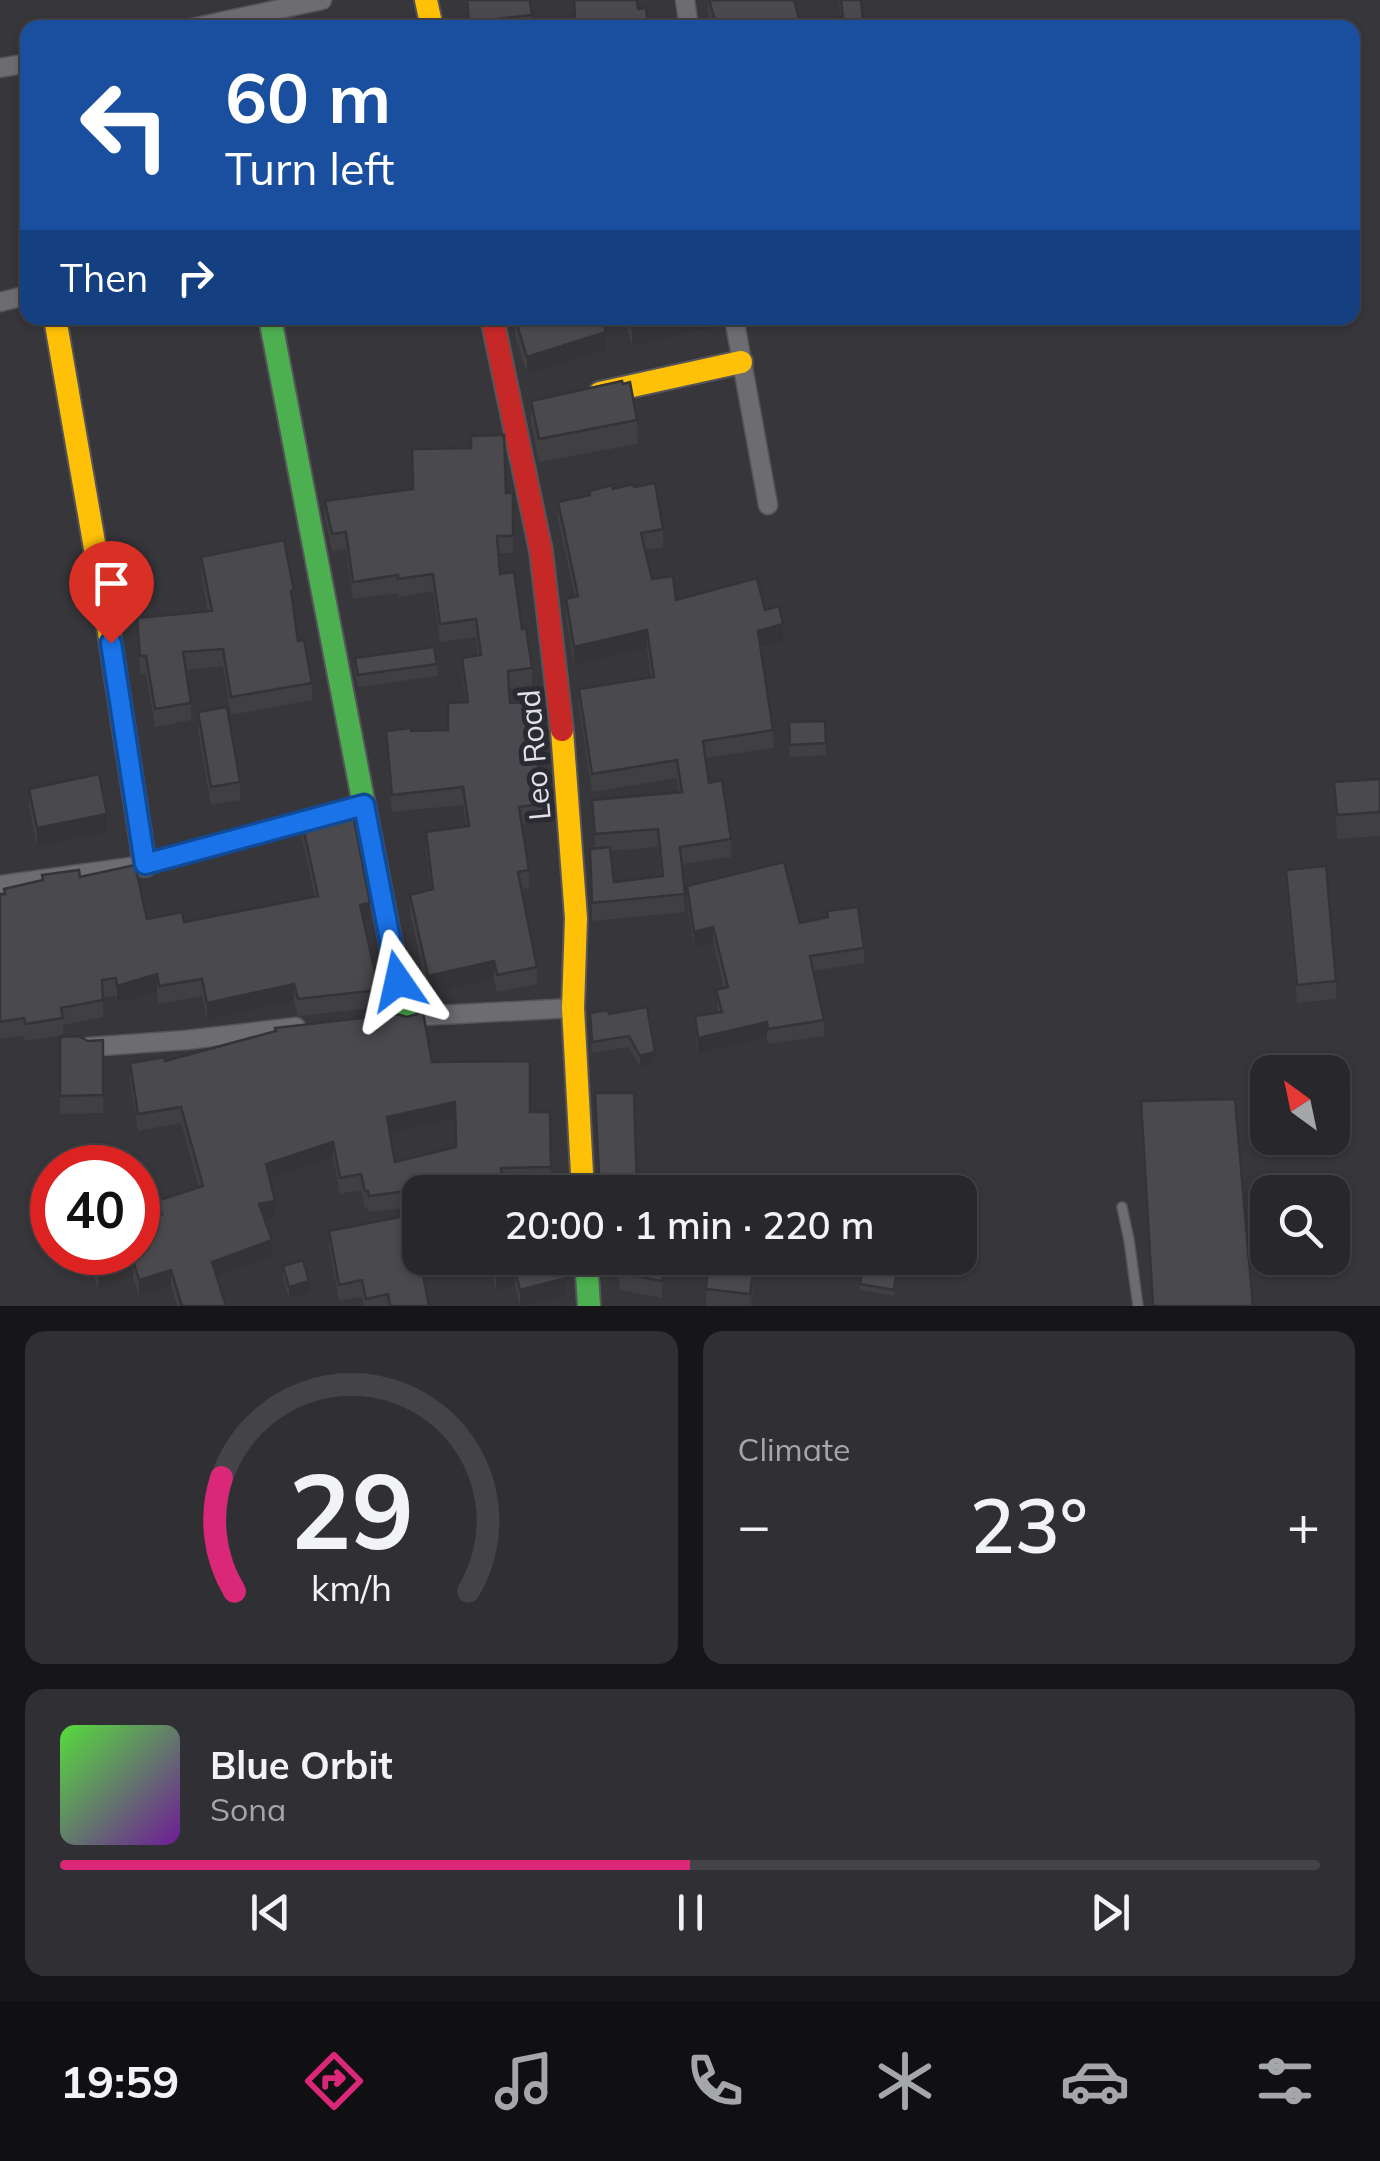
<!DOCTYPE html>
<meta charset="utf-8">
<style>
:root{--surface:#28282c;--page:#303034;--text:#f1f3f6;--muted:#a5a6a9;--line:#444448;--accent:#db2777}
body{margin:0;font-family:Mulish,sans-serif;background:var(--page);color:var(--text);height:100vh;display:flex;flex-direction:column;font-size:38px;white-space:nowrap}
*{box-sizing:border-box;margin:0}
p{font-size:32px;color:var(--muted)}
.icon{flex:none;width:55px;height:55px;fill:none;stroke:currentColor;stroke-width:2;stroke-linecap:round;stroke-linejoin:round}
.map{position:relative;height:1306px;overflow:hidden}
.side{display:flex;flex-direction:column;gap:25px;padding:25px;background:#161618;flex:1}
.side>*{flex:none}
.hud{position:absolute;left:20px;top:20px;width:1340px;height:305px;border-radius:20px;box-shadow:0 2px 8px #0004,0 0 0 2px var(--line);background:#1a4fa0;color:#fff;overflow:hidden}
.needle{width:65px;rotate:327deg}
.fabs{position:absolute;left:1250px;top:1055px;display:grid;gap:20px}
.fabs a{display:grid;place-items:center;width:100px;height:100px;border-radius:20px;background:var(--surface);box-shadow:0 2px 8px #0004,0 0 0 2px var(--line);font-size:50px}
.speed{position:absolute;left:30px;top:1145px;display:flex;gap:20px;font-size:50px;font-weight:700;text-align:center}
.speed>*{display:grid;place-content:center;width:130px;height:130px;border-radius:50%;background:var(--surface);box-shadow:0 2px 8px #0004,0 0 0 2px var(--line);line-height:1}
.speed .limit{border:15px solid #d22;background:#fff;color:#111}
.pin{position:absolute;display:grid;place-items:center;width:85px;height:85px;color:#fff;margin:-102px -42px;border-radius:50% 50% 50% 0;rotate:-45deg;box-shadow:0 0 10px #0007}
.pin .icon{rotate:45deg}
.me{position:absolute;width:110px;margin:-55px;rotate:349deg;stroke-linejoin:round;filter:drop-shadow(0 0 8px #0008)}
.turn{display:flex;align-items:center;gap:35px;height:210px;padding:0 40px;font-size:45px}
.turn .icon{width:130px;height:130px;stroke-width:2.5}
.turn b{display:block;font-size:70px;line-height:85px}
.then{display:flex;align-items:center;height:95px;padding:0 40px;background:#0003;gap:20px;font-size:38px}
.big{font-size:75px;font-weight:600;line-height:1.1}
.side .tile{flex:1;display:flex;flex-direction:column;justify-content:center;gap:15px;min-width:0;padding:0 35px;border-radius:20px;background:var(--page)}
.side .dial{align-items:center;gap:0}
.dial svg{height:260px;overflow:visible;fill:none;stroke:var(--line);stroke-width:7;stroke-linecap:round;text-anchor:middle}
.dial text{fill:var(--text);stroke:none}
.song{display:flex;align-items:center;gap:30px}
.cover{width:120px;height:120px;border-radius:15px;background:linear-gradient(135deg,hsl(110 70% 55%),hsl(280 70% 35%))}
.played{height:10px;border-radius:5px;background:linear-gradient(90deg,var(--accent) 50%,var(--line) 50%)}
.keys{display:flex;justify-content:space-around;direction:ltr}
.heat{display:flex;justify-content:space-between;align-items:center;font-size:55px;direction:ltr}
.side .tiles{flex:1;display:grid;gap:25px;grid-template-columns:1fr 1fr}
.tile:last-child{grid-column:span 2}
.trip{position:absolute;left:402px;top:1175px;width:575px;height:100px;border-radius:20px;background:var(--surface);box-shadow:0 2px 8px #0004,0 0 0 2px var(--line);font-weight:600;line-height:100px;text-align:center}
.tabs{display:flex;height:160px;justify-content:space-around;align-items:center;background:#101012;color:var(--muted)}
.tabs .icon{width:70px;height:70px}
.tabs .on{color:var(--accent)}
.tabs b{font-size:45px;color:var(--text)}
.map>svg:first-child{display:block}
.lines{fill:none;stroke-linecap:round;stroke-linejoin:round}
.lane-casing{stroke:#555559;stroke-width:12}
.street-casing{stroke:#555559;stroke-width:21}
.fast-casing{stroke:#555559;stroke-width:26}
.slow-casing{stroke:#555559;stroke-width:26}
.jam-casing{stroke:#555559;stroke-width:26}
.lane{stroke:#6d6d71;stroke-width:9}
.street{stroke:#6d6d71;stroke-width:18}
.fast{stroke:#4caf50;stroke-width:22}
.slow{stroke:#ffc107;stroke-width:22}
.jam{stroke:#c62828;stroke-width:22}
.wall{fill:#404043;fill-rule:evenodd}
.shaded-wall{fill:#343437}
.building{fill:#4a4a4e;stroke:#343437;stroke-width:2.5;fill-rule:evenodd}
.route-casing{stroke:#114b97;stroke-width:25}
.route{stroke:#1a73e8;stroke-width:18}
.labels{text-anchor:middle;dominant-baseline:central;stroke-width:10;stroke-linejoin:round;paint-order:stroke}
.street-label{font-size:30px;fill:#e1e1e6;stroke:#2a2b32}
</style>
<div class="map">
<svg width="1380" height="1306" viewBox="0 0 1380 1306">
<rect width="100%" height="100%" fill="#36363b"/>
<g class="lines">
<defs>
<path id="lane" d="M 1122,1207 L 1129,1240 L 1138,1306"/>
<g id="street">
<path d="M 685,0 L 689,28"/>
<path d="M 192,28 L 322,0"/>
<path d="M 0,68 L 28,63"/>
<path d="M 0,302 L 28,295"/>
<path d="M 734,318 L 768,505"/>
<path d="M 0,885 L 145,865 L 322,816"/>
<path d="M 402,1017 L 573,1008"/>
<path d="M 88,1047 L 186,1040 L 296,1027"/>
</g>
<g id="fast">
<path d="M 270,318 L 405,1017"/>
<path d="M 586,1258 L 589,1306"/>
</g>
<g id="slow">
<path d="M 426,0 L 432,28"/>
<path d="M 55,318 L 105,606 L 145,865"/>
<path d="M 600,393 L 741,362"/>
<path d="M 562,730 L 576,918 L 573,1008 L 583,1192"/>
</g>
<path id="jam" d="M 492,318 L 541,551 L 562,730"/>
</defs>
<use href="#lane" class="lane-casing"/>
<use href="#street" class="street-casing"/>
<use href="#fast" class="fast-casing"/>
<use href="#slow" class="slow-casing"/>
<use href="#jam" class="jam-casing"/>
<use href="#lane" class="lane"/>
<use href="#street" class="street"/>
<use href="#fast" class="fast"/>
<use href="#slow" class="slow"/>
<use href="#jam" class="jam"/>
</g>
<g class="wall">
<path d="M 465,0 L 530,0 L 532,28 L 468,28 Z"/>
<path d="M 708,0 L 794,0 L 800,23 L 841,18 L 839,0 L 861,0 L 864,28 L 712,28 L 708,12 Z"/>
<path d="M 515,318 L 606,350 L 527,374 L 515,336 Z"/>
<path d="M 625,318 L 723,318 L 723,325 L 632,346 Z"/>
<path d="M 531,401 L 637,420 L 637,444 L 539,462 L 531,424 Z"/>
<path d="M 613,489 L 663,529 L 663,547 L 645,550 L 652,579 L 676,600 L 765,610 L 783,642 L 761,648 L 773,730 L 773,748 L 706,758 L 709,783 L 731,839 L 731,857 L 682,864 L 685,912 L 592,921 L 590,849 L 595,848 L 592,800 L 679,792 L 677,778 L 592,792 L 579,707 L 579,689 L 651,678 L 647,648 L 574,665 L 566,617 L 566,599 L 575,597 L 558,520 L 558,502 ZM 658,847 L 661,877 L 614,882 L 611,851 Z"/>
<path d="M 513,493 L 513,553 L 498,553 L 500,574 L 522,629 L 532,668 L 532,685 L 509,689 L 510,703 L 542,702 L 543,750 L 536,751 L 544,803 L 544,820 L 522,824 L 529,870 L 529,888 L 522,889 L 537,967 L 537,984 L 497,992 L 494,979 L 428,994 L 410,912 L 410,895 L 431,890 L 426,850 L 426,832 L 466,827 L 463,805 L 392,812 L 386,749 L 386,731 L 448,730 L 466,702 L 462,675 L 462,658 L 478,655 L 476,637 L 440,642 L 433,591 L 398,597 L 398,593 L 353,599 L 346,549 L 332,551 L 325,519 L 325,501 Z"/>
<path d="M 201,557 L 294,608 L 298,641 L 312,683 L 312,700 L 231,715 L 223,666 L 186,670 L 191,703 L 191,720 L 155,727 L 146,673 L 140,674 L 137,618 L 208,612 L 201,574 Z"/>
<path d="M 355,658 L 437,664 L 437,676 L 358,687 L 355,670 Z"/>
<path d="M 198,712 L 240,782 L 240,800 L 211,805 L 198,730 Z"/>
<path d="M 825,721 L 826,755 L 790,757 L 789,722 Z"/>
<path d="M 1380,779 L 1380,836 L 1337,839 L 1334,782 Z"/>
<path d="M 29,789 L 107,832 L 37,846 L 29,807 Z"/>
<path d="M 301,818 L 370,920 L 363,921 L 379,990 L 379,1007 L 298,1016 L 294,1001 L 207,1020 L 202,996 L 159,1004 L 157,992 L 117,1003 L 116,996 L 103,997 L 103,1017 L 63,1025 L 63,1035 L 25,1041 L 24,1035 L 0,1039 L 0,894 L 4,894 L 4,889 L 42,880 L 42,875 L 80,877 L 147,919 L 184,922 L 315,897 L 301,835 Z"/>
<path d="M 1286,870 L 1336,981 L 1336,999 L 1297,1003 L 1286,888 Z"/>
<path d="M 687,886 L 800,923 L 864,948 L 864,963 L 813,971 L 824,1020 L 824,1036 L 768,1044 L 767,1037 L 698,1053 L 695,1031 L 695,1016 L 718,1012 L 716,990 L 724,988 L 713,942 L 694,947 L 687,901 Z"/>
<path d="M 590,1013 L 609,1014 L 655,1063 L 640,1067 L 629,1047 L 592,1053 Z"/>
<path d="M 60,1037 L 88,1041 L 103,1040 L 103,1113 L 60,1114 Z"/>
<path d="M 165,1061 L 432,1062 L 530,1112 L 550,1112 L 551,1184 L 503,1184 L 504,1192 L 420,1192 L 420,1206 L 369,1212 L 368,1207 L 365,1208 L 361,1190 L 340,1194 L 333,1158 L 270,1179 L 275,1217 L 265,1219 L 272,1256 L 217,1276 L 226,1306 L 177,1306 L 171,1286 L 139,1296 L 133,1277 L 98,1289 L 85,1252 L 138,1252 L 157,1215 L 157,1201 L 199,1188 L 181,1123 L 138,1131 L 130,1080 L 130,1063 ZM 455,1119 L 455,1147 L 395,1162 L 390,1132 Z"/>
<path d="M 595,1093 L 637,1191 L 647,1192 L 593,1192 L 593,1188 L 598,1178 Z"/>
<path d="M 1141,1101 L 1253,1306 L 1152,1306 L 1141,1125 Z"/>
<path d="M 329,1231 L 420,1259 L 429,1306 L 364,1306 L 362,1297 L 339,1301 L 329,1247 Z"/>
<path d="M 474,1258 L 543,1258 L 543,1265 L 566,1295 L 520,1306 L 515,1286 L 496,1291 L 492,1274 L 477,1277 Z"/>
<path d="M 617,1258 L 662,1258 L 662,1298 L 620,1290 Z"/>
<path d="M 709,1258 L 757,1258 L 751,1306 L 706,1306 L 706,1289 Z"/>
<path d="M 283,1266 L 309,1293 L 289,1299 L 283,1278 Z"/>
<path d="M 897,1276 L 894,1296 L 860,1290 L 860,1284 Z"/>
</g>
<g class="shaded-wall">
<path d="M 678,318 L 723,318 L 723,325 L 632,346 L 632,328 Z"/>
<path d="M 606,332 L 606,350 L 527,374 L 527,357 Z"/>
<path d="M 783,624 L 783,642 L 758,648 L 758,631 Z"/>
<path d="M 647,630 L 647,648 L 574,665 L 574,647 Z"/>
<path d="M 107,814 L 107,832 L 37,846 L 37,828 Z"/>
<path d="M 370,903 L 370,920 L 360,922 L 360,905 Z"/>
<path d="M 713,927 L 713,942 L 694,947 L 694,932 Z"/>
<path d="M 494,961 L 494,979 L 428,994 L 428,976 Z"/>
<path d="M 157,974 L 157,992 L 117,1003 L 117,986 Z"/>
<path d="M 294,984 L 294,1001 L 207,1020 L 207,1003 Z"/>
<path d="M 767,1022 L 767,1037 L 698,1053 L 698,1038 Z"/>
<path d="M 655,1052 L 655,1063 L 640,1067 L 640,1056 Z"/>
<path d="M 455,1102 L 455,1119 L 387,1133 L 387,1117 Z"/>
<path d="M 333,1142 L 333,1158 L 266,1180 L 266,1164 Z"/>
<path d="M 275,1201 L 275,1217 L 259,1221 L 259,1204 Z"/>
<path d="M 272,1240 L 272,1256 L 212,1278 L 212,1262 Z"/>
<path d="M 755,1258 L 757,1258 L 750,1306 L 750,1294 Z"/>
<path d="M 133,1260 L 133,1277 L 98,1289 L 98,1273 Z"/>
<path d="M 171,1270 L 171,1286 L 139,1296 L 139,1280 Z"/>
<path d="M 515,1270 L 515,1286 L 496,1291 L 496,1275 Z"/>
<path d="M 566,1278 L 566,1295 L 520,1306 L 520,1290 Z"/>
<path d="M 309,1281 L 309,1293 L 289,1299 L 289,1287 Z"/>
</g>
<g class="building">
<path d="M 467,0 L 530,0 L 532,15 L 469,22 Z"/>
<path d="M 574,0 L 637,0 L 638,9 L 646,8 L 649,28 L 573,28 L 572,22 L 575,21 Z"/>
<path d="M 709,0 L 794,0 L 800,23 L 843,17 L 841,0 L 861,0 L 864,28 L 717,28 Z"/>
<path d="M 515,318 L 601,318 L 606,332 L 527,357 Z"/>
<path d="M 629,318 L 678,318 L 632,328 Z"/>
<path d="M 622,381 L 623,384 L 630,382 L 637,420 L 539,439 L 531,401 Z"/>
<path d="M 504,435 L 506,493 L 513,493 L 513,536 L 497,536 L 500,574 L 514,572 L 522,629 L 526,628 L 532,668 L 508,671 L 510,703 L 542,702 L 543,733 L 533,733 L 544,803 L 519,807 L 529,870 L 518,872 L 537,967 L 497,975 L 494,961 L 428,976 L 410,895 L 433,889 L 426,832 L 469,826 L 463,787 L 392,795 L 386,731 L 411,728 L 411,731 L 448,730 L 448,703 L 468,702 L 462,658 L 481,655 L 476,619 L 440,624 L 433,574 L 398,579 L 398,575 L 353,582 L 346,532 L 332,534 L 325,501 L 413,489 L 412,449 L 471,448 L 471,436 Z"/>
<path d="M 655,483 L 663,529 L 641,533 L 652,579 L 673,576 L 676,600 L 757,578 L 765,610 L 779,606 L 783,624 L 758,631 L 773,730 L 703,741 L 709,783 L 722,780 L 731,839 L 680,847 L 685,894 L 592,903 L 590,849 L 610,847 L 614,882 L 663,876 L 658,829 L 595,834 L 592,800 L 682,792 L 677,760 L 592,774 L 579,689 L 654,677 L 647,630 L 574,647 L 566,599 L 578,596 L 558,502 L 590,495 L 589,491 L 612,485 L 613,489 L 633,484 L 634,487 Z"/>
<path d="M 284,540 L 294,591 L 291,591 L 298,641 L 304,640 L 312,683 L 231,697 L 223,649 L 183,652 L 191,703 L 155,709 L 146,656 L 140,656 L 137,618 L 212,611 L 201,557 Z"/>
<path d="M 434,647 L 437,664 L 358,675 L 355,658 Z"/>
<path d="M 227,707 L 240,782 L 211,787 L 198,712 Z"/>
<path d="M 825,721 L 826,743 L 790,745 L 789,722 Z"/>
<path d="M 99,774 L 107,814 L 37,828 L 29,789 Z"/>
<path d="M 1380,779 L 1380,812 L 1337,815 L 1334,782 Z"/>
<path d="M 351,804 L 370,903 L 360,905 L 379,990 L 298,999 L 294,984 L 207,1003 L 202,979 L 159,986 L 157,974 L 117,986 L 116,978 L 102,980 L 103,1000 L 61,1008 L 63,1018 L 25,1024 L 24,1018 L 0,1022 L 0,894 L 5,894 L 4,889 L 43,880 L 42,875 L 79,870 L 80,877 L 135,865 L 147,919 L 182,912 L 184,922 L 318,896 L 301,818 Z"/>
<path d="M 784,862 L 800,923 L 828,917 L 827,911 L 858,907 L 864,948 L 810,956 L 824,1020 L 768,1029 L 767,1022 L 698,1038 L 695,1016 L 722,1012 L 716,990 L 728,987 L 713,927 L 694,932 L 687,886 Z"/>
<path d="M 1326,866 L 1336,981 L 1297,985 L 1286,870 Z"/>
<path d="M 647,1007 L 655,1052 L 640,1056 L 629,1036 L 592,1042 L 590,1013 L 608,1010 L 609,1014 Z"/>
<path d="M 423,1012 L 432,1062 L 530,1061 L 530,1112 L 550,1112 L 551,1167 L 501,1168 L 504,1192 L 422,1192 L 421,1189 L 369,1196 L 368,1191 L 365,1191 L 361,1174 L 340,1178 L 333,1142 L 266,1164 L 275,1201 L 259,1204 L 272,1240 L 212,1262 L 226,1306 L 182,1306 L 171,1270 L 139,1280 L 133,1260 L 98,1273 L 91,1252 L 138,1252 L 138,1221 L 162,1214 L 157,1201 L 203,1186 L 181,1107 L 138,1114 L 130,1063 L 165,1057 L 165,1061 L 276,1031 L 275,1028 L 397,1014 L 407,1017 ZM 455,1102 L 456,1147 L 395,1162 L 387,1117 Z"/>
<path d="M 78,1036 L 88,1041 L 103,1040 L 103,1095 L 60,1096 L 60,1037 Z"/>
<path d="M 595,1093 L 634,1093 L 637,1191 L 647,1192 L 611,1192 L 611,1187 L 593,1188 L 598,1181 L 599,1174 Z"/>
<path d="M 1235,1099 L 1253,1306 L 1153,1306 L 1141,1101 Z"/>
<path d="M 719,1176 L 764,1181 L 763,1192 L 717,1192 Z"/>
<path d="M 420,1213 L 420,1242 L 417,1243 L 429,1306 L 390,1306 L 388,1294 L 366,1299 L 362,1280 L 339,1285 L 329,1231 Z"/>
<path d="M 477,1258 L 543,1258 L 543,1265 L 562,1260 L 566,1278 L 520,1290 L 515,1270 L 496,1275 L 492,1258 L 477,1260 Z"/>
<path d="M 619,1258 L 662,1258 L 662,1281 L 620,1273 Z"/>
<path d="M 709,1258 L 755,1258 L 750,1294 L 706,1289 Z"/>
<path d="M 303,1260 L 309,1281 L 289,1287 L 283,1266 Z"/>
<path d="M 863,1265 L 897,1269 L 894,1290 L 860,1284 Z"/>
</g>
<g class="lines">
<defs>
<path id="route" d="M 111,643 L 145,864 L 364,805 L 398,981"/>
</defs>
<use href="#route" class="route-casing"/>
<use href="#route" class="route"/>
</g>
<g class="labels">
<g class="street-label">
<text transform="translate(534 755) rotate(-95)">Leo Road</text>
</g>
</g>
</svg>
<div class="fabs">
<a><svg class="needle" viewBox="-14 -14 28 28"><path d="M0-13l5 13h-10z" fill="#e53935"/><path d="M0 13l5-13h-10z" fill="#a5a6a9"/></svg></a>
<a><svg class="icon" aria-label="search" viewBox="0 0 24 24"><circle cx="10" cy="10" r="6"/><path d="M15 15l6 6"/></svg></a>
</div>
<div class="speed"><div class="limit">40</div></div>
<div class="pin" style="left:111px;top:643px;background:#d93025"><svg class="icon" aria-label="arrive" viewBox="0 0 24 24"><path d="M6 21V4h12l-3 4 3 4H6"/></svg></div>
<svg class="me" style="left:398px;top:981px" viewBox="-20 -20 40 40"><path d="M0-17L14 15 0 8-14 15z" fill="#1a73e8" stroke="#fff" stroke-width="4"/></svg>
<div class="trip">20:00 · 1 min · 220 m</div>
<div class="hud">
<div class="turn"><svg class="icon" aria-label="left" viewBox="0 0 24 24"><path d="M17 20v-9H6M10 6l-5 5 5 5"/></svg><div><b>60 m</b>Turn left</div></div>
<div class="then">Then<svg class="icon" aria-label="right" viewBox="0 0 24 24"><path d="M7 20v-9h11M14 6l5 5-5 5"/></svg></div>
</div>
</div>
<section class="side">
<div class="tiles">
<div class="tile dial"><svg viewBox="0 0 100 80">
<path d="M14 69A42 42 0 1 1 86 69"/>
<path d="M14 69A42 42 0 0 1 10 34" stroke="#db2777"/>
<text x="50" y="56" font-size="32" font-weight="700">29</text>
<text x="50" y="72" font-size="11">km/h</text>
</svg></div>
<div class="tile"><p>Climate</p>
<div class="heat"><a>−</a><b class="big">23°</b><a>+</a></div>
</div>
<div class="tile">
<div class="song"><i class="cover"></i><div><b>Blue Orbit</b><p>Sona</p></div></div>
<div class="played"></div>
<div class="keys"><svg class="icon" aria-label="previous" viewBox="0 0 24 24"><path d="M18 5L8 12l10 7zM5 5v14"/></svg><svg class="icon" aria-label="pause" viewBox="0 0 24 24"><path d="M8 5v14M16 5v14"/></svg><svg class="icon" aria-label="next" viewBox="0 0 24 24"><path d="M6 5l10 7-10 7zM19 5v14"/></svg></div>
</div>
</div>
</section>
<nav class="tabs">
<b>19:59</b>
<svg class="icon on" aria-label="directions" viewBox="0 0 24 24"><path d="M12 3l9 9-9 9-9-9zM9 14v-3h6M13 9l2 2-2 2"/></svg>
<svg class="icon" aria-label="music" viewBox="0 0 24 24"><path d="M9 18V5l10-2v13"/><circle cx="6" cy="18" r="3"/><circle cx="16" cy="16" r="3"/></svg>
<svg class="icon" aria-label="phone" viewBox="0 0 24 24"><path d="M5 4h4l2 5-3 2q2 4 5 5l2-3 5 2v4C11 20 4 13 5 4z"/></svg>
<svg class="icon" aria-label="climate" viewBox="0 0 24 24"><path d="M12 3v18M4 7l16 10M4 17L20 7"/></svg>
<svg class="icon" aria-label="car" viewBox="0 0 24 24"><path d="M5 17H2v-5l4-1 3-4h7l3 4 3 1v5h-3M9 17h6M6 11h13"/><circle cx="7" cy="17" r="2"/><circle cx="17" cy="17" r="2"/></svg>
<svg class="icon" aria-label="filters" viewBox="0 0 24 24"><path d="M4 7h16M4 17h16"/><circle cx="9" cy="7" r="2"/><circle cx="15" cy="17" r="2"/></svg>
</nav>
